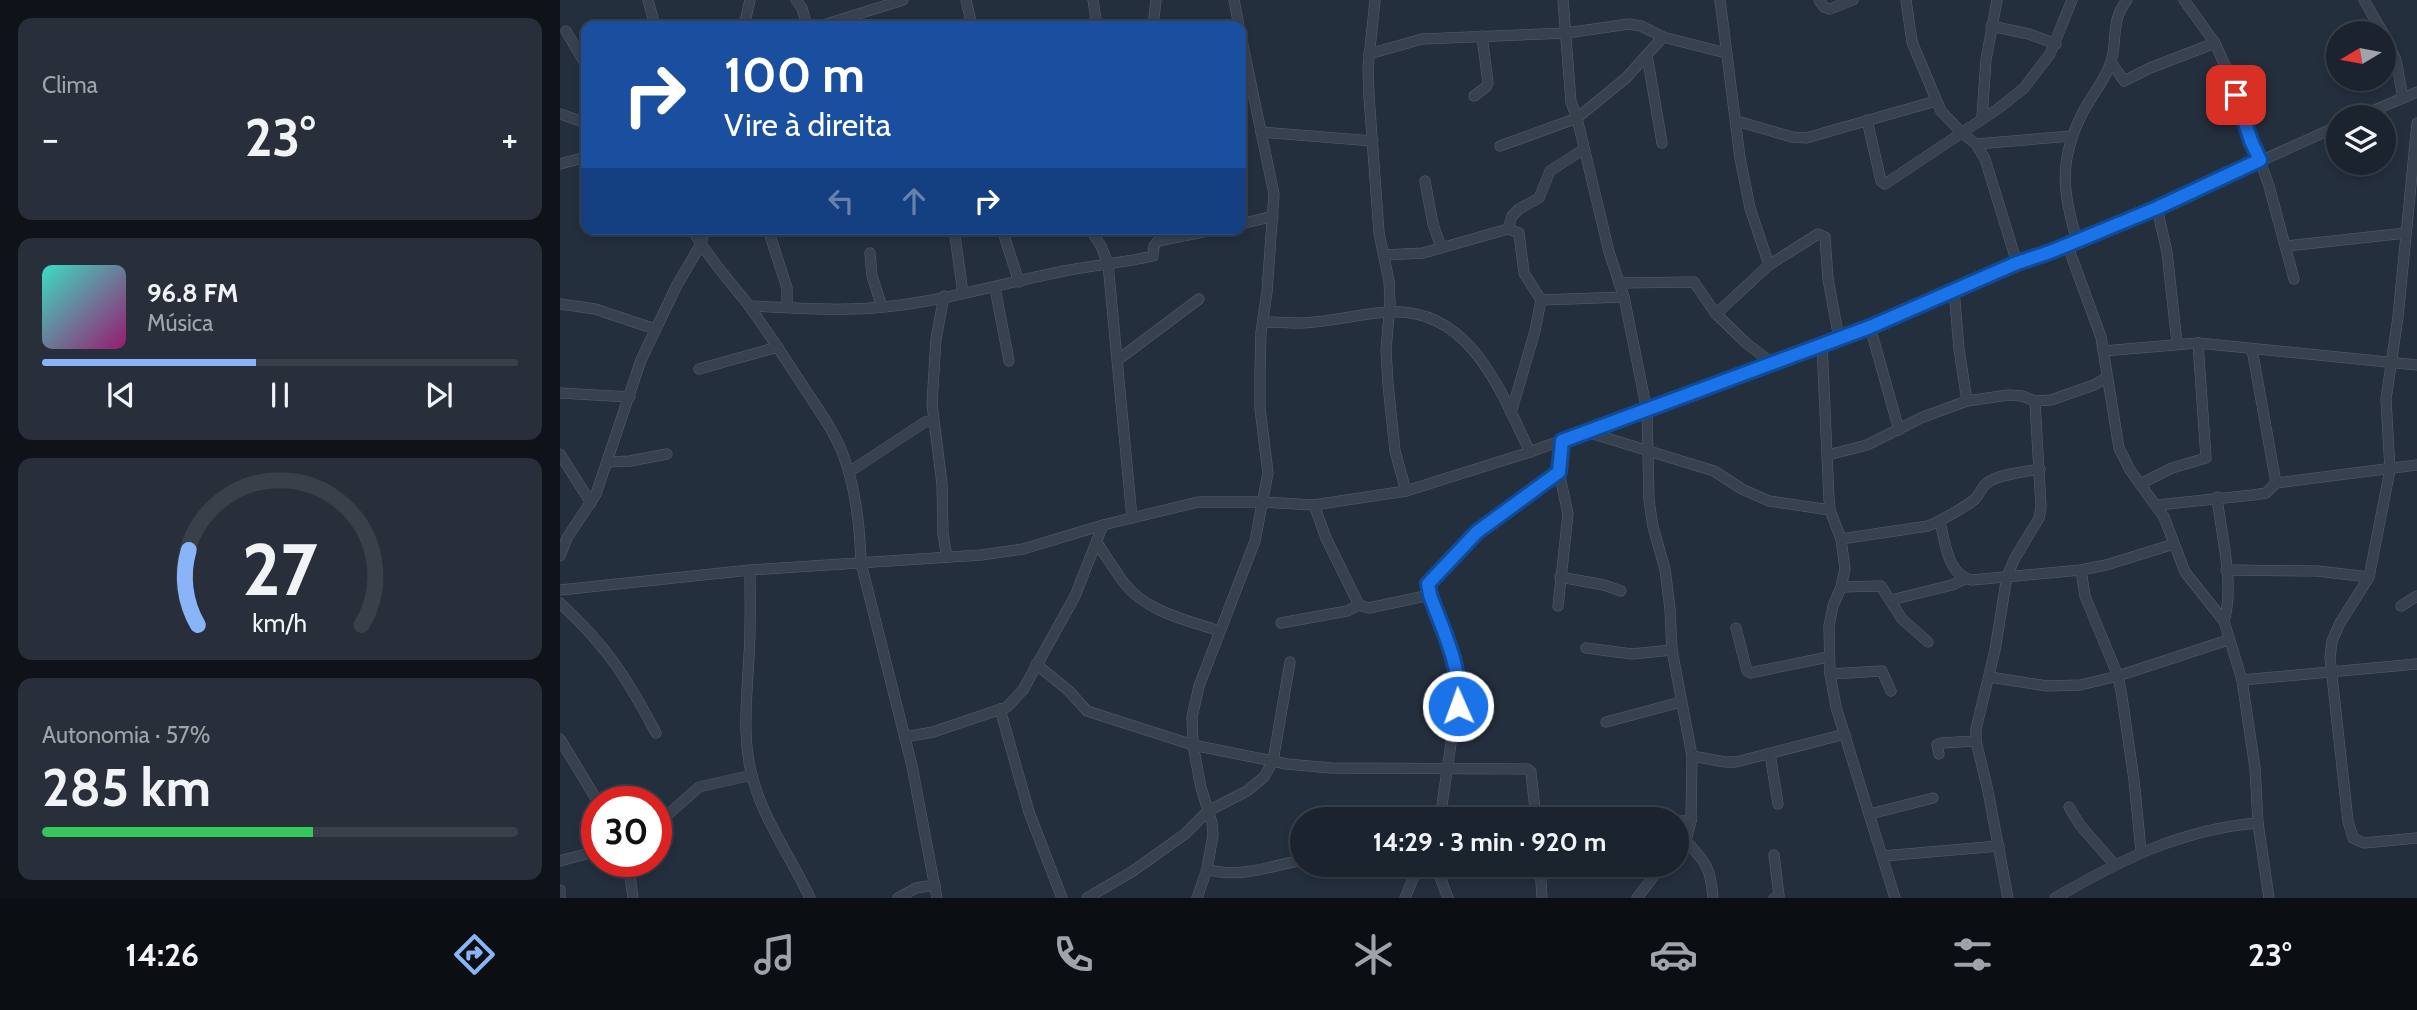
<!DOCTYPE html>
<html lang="pt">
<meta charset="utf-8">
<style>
:root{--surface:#1b232e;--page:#282f3a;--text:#f1f3f6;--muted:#a0a4aa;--line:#39404a;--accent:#8ab4f8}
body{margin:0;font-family:Cabin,sans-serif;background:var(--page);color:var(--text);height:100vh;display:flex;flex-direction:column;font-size:26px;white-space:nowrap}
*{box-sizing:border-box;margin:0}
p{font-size:23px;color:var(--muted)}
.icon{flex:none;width:38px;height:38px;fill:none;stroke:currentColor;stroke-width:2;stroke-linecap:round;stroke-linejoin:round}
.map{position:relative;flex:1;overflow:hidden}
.panel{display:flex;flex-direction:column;gap:18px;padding:18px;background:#0f1319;width:560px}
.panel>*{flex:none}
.banner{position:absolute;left:21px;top:21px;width:665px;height:214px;border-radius:14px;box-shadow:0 4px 10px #0003,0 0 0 2px var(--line);background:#1a4fa0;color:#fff;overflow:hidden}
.needle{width:46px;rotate:260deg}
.buttons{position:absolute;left:1766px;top:21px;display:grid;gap:14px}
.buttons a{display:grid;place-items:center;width:70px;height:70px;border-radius:50%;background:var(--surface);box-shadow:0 4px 10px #0003,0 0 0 2px var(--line);font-size:35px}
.speed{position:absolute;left:21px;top:786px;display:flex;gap:14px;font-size:35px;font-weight:700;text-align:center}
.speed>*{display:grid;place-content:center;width:91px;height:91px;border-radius:50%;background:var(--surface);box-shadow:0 4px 10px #0003,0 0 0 2px var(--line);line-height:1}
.speed .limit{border:10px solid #d22;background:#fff;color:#111}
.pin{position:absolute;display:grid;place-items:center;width:60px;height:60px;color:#fff;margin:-30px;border-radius:14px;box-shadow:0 4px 10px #0006}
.me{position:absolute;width:77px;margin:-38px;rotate:358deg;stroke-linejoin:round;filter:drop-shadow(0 0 5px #0008)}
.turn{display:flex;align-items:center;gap:24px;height:147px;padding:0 28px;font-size:32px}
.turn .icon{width:91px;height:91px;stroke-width:2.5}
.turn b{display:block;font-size:49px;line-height:60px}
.lanes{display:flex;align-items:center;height:66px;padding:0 28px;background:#0003;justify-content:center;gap:35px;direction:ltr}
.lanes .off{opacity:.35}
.big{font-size:52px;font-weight:800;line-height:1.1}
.panel .widget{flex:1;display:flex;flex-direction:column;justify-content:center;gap:10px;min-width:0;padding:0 24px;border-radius:14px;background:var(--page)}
.panel .dial{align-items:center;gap:0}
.dial svg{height:182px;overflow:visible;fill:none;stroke:var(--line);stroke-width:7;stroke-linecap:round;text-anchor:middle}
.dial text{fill:var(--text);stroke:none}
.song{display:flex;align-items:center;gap:21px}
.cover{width:84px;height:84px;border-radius:10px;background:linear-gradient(135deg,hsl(170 70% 55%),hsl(320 70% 35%))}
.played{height:7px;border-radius:4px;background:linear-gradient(90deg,var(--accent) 45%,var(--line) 45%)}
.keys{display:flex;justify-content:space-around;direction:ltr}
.heat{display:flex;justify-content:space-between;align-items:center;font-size:38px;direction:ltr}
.charge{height:10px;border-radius:5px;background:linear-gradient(90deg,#34c759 57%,var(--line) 0)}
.trip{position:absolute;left:730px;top:807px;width:399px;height:70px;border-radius:35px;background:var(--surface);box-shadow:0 4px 10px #0003,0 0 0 2px var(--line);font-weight:800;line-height:70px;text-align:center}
.dock{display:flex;height:112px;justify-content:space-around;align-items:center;background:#0b0e12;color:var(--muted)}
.dock .icon{width:49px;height:49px}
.dock .active{color:var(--accent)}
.dock b{font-size:32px;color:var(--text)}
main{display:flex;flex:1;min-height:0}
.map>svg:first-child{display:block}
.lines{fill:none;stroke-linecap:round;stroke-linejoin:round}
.minor-casing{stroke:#565f6c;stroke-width:11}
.minor{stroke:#38414e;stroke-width:10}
.route-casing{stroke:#114b97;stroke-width:18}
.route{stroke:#1a73e8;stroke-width:12}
</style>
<main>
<section class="panel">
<div class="widget"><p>Clima</p>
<div class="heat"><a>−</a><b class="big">23°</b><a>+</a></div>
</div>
<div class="widget">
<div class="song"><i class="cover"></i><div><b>96.8 FM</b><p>Música</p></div></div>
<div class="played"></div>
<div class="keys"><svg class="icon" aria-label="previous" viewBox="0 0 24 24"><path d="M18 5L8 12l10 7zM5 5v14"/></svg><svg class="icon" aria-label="pause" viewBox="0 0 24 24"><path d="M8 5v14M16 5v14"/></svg><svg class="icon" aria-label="next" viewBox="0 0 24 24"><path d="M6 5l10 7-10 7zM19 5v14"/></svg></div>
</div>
<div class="widget dial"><svg viewBox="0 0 100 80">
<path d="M14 69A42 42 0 1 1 86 69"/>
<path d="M14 69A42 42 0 0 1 10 36" stroke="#8ab4f8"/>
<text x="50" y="56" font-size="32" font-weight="700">27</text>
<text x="50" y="72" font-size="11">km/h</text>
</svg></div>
<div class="widget"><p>Autonomia · 57%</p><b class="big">285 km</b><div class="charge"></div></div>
</section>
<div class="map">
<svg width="1857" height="898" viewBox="0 0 1857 898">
<rect width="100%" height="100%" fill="#242f3e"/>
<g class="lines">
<defs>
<g id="minor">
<path d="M 88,0 L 95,26"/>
<path d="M 236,0 L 242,8 L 247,26"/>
<path d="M 406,0 L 412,26"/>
<path d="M 533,0 L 537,26"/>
<path d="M 674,0 L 679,26"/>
<path d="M 815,0 L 808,68 L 809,96 L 819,233 L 829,281 L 830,303 L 826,350 L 828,384 L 835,451 L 846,491"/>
<path d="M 1003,0 L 1011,102 L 1017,118 L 1049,252 L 1064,297 L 1087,411 L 1089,500 L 1093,527 L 1105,569 L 1110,609 L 1112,650 L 1132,756 L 1131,821 L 1126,841 L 1116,851"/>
<path d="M 1160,0 L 1180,158 L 1190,208 L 1209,265"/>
<path d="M 1259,0 L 1264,7 L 1270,9 L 1293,0"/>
<path d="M 1346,0 L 1352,42 L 1381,111 L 1402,133 L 1416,144 L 1425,159 L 1457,263"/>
<path d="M 1624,0 L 1655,43 L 1671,79 L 1709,186 L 1734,279"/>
<path d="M 1804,0 L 1823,33"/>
<path d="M 184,26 L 190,0"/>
<path d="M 260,26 L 343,0"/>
<path d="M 593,26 L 596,0"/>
<path d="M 1431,26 L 1469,34 L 1496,44"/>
<path d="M 6,31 L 26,65"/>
<path d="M 1824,34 L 1836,60 L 1843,98"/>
<path d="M 809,54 L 862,39 L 1006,33 L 1069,24 L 1081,26 L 1103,37 L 1166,53"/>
<path d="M 1087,55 L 1102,143"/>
<path d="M 1551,62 L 1564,81 L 1590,68 L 1655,43"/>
<path d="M 914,96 L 926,87 L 928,83 L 922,36"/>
<path d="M 0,114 L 26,123"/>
<path d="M 1422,117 L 1426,60 L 1437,0"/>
<path d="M 1798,117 L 1857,92"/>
<path d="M 1307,120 L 1321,181 L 1325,184 L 1439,108 L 1464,88 L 1490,54 L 1512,0"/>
<path d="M 1177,121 L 1232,137 L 1246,138 L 1376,101"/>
<path d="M 1857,123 L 1838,317 L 1826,399 L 1830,470 L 1809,577 L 1780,623 L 1772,641 L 1770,658 L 1788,821 L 1793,838 L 1804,843 L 1857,838"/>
<path d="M 701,132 L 813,141"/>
<path d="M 1416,144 L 1512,136"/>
<path d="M 940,146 L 1017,118 L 1066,78 L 1103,37"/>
<path d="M 0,164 L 26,157"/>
<path d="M 865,181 L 873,224 L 881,247"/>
<path d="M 1597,208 L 1607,252 L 1617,343"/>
<path d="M 681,224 L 713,216"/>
<path d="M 132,229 C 147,255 165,276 183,298 C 206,328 226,360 247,392 C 260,412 276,434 284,457 C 296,490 300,527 301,563 L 352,766 L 377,898"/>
<path d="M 208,229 L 227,288 L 227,307"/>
<path d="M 394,229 L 403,293"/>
<path d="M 442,229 L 459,282"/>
<path d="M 530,229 L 541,246 L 548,264 L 572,518"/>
<path d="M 948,229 L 952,216 L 959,209 L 979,198 L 990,171 L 1024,149"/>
<path d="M 1517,240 C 1502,192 1499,160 1522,114 C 1531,96 1545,81 1551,62 C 1558,38 1550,22 1567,0"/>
<path d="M 1507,244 L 1541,337 L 1559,448 L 1570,470 L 1604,517 L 1625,572 L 1664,621 L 1682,680 L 1695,768 L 1698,823 L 1709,898"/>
<path d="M 1727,246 L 1846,233"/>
<path d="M 310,253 L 312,276 L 322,307"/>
<path d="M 825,255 L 863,253 L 948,229 L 959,233 L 964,273 L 981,300 L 975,331 L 951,413"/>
<path d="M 1059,283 L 1134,282 L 1156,314 L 1186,343 L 1212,363"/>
<path d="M 435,288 L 449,361"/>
<path d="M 1394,290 L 1399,349 L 1407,401"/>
<path d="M 384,296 L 376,339 L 372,404 L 382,484 L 383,534 L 387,557"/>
<path d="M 981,300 L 1064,297"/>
<path d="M 0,304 L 35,309 L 95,329"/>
<path d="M 189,306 C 222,307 256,310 290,309 C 362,308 433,285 504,271 C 534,265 563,263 593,256 L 594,246 L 598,241 L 658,229"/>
<path d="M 1156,314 L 1209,265 L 1258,234 L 1265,237 L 1268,279 L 1279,338"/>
<path d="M 703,322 C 716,322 728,323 741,323 C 770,322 798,314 827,312 C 910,306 940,390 970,452"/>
<path d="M 1310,327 L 1339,430"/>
<path d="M 1262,344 L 1269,499 L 1270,510 L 1281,539 L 1285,569 L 1281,587 L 1273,606 L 1269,626 L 1270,674 L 1276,707 L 1335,898"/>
<path d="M 1692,349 L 1716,483"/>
<path d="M 1543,351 L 1638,343 L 1857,365"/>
<path d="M 559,359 L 639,299"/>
<path d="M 139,369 L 218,347"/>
<path d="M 0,393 L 70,397"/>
<path d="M 1027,432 L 1154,471 L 1182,489 L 1209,501 L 1270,510"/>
<path d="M 0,454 L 31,503"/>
<path d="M 1268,455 L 1307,445 L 1363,417 L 1407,401 L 1448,395 L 1462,396 L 1475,401 L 1491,400 L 1534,385 L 1546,378"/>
<path d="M 48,462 L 70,461 L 107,454"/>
<path d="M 289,472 L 365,422 L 373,421"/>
<path d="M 1580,484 L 1612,468 L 1646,458 L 1638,343"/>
<path d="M 1657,497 C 1661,534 1675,585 1664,621"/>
<path d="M 754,505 L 766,538 L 799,605 L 809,608 L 870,595"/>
<path d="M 1597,505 L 1693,495 L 1706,493 L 1716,483 L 1857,465"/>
<path d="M 1380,522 C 1385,542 1388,576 1412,580 L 1521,570 L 1546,565 L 1614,544"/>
<path d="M 1281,539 L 1368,526 C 1377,523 1409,505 1416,498 C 1421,492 1422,485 1430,481 C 1445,473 1464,472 1480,469"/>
<path d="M 537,543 C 546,556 555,571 565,584 C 587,612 627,620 659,631"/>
<path d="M 0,556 L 7,538 L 36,494 L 81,360 L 117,285 L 141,244 L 145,229"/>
<path d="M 190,570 C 190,599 191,627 189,656 C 187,698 181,742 194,783 C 206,824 232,859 250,898"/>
<path d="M 1521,570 L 1525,596 L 1558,676 L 1562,697 L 1574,780 L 1581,851"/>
<path d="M 1666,570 L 1757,571 L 1809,577"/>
<path d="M 1000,577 L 1044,585 L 1061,591"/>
<path d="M 1281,587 L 1321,586 L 1342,619 L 1368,642"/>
<path d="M 0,590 L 190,570 L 421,555 L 463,549 L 543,525 L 638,502 L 703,502 L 754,505 L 846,491 L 970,452 L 1310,327 L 1457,263 L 1490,252 L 1597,208 L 1778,126"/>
<path d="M 1331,600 L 1392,585 L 1405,579"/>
<path d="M 0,603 C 46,645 67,678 96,733"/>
<path d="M 998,606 L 1008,514 L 999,472 L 1002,441"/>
<path d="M 1841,606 L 1857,596"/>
<path d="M 721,623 L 787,611 L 799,605"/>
<path d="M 1176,628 L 1187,671 L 1190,673 L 1268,657"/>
<path d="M 1026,648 L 1072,654 L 1112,650"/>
<path d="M 476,664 L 509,691 L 527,711 L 633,745 L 727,764 L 771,768 L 967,769 L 971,772 L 976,819"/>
<path d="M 1270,674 L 1322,671 L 1331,691"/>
<path d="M 1430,677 L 1487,686 L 1520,685 L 1558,676 L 1668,640"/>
<path d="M 1682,680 L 1857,664"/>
<path d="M 440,709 L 469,812 L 502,898"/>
<path d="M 1046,722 L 1121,702"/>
<path d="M 345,737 L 373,732 L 447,707 L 463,690 L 515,596 L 543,525"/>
<path d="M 0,739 L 38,802"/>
<path d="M 1210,754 L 1218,804"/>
<path d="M 1379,754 L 1377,745 L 1381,743 L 1416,741"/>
<path d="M 1132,756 L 1165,762 L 1176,762 L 1285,734"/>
<path d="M 1509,807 L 1520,825 L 1554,864"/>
<path d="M 1310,814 L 1373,798"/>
<path d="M 880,819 L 899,688 L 891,652 L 870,595 L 868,584 L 917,532 L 999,472"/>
<path d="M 1116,821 L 1131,821"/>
<path d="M 96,825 L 139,787 L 192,775"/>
<path d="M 1126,841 C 1146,862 1151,869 1153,898"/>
<path d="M 1214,855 L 1219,896 L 1214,898"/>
<path d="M 1323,856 L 1439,846"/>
<path d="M 0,861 L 37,851"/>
<path d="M 68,861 L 73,898"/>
<path d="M 875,864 L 888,898"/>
<path d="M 980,864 L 982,898"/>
<path d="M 647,869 C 677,879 712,866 742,860"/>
<path d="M 0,890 L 0,898"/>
<path d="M 338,898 L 356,888 L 375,885"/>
<path d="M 527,898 L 573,871 L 625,834 L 648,811 L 687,791 L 704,777 L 713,761 L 730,662"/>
<path d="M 637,898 L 647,869 L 653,835 L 652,823 L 641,788 L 633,745 L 632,717 L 639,686 L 695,541 L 708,473 L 700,408 L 700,371 L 701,332 L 707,292 L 714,194 L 681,36"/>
<path d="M 845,898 L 859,864"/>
<path d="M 1077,898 L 1103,864"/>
<path d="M 1448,898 L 1428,791 L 1416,741 L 1416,729 L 1435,650 L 1447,576 L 1455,558 L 1479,518 L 1481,507 L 1475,401"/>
<path d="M 1495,898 C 1560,860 1622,829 1698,823"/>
</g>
</defs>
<use href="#minor" class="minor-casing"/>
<use href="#minor" class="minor"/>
</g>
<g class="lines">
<defs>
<path id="route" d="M 898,706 C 902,667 883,631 870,595 L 868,584 L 917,532 L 999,472 L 1002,441 L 1310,327 L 1457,263 L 1490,252 L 1597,208 L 1700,160 L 1691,141 L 1676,95"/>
</defs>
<use href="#route" class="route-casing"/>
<use href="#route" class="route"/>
</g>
</svg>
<div class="buttons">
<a><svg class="needle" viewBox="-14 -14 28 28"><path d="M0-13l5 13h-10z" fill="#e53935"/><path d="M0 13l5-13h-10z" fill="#a0a4aa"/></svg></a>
<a><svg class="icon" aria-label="layers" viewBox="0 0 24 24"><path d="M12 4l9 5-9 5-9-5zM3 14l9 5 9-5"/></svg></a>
</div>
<div class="speed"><div class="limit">30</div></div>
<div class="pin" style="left:1676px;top:95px;background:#d93025"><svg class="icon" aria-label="arrive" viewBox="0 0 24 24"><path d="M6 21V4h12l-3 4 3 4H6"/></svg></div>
<svg class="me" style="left:898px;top:706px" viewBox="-20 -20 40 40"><circle r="17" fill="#1a73e8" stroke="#fff" stroke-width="3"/><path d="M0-11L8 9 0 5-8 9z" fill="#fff"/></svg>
<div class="trip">14:29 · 3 min · 920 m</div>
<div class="banner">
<div class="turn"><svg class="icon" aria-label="right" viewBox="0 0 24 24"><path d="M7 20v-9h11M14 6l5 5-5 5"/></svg><div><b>100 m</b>Vire à direita</div></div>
<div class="lanes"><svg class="icon off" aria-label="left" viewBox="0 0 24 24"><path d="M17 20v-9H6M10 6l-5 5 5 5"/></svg><svg class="icon off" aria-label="ahead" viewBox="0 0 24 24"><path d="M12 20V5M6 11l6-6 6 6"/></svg><svg class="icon" aria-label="right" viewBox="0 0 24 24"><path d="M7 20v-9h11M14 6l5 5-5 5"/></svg></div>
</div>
</div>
</main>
<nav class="dock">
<b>14:26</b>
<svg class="icon active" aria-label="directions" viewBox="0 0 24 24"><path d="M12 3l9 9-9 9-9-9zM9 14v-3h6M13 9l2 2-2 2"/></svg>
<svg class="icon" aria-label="music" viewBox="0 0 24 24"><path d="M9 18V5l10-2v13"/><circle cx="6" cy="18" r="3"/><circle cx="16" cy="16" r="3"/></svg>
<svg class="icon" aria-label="phone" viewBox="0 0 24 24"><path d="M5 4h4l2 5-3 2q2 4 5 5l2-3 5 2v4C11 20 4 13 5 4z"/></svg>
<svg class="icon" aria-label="climate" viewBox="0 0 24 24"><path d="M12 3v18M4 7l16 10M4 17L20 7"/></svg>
<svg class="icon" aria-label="car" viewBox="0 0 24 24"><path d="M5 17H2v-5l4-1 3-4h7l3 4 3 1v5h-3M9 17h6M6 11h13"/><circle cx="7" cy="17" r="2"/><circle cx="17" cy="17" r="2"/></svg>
<svg class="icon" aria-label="filters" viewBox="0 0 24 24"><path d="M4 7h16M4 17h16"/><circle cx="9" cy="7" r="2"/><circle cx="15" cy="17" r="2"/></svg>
<b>23°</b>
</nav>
